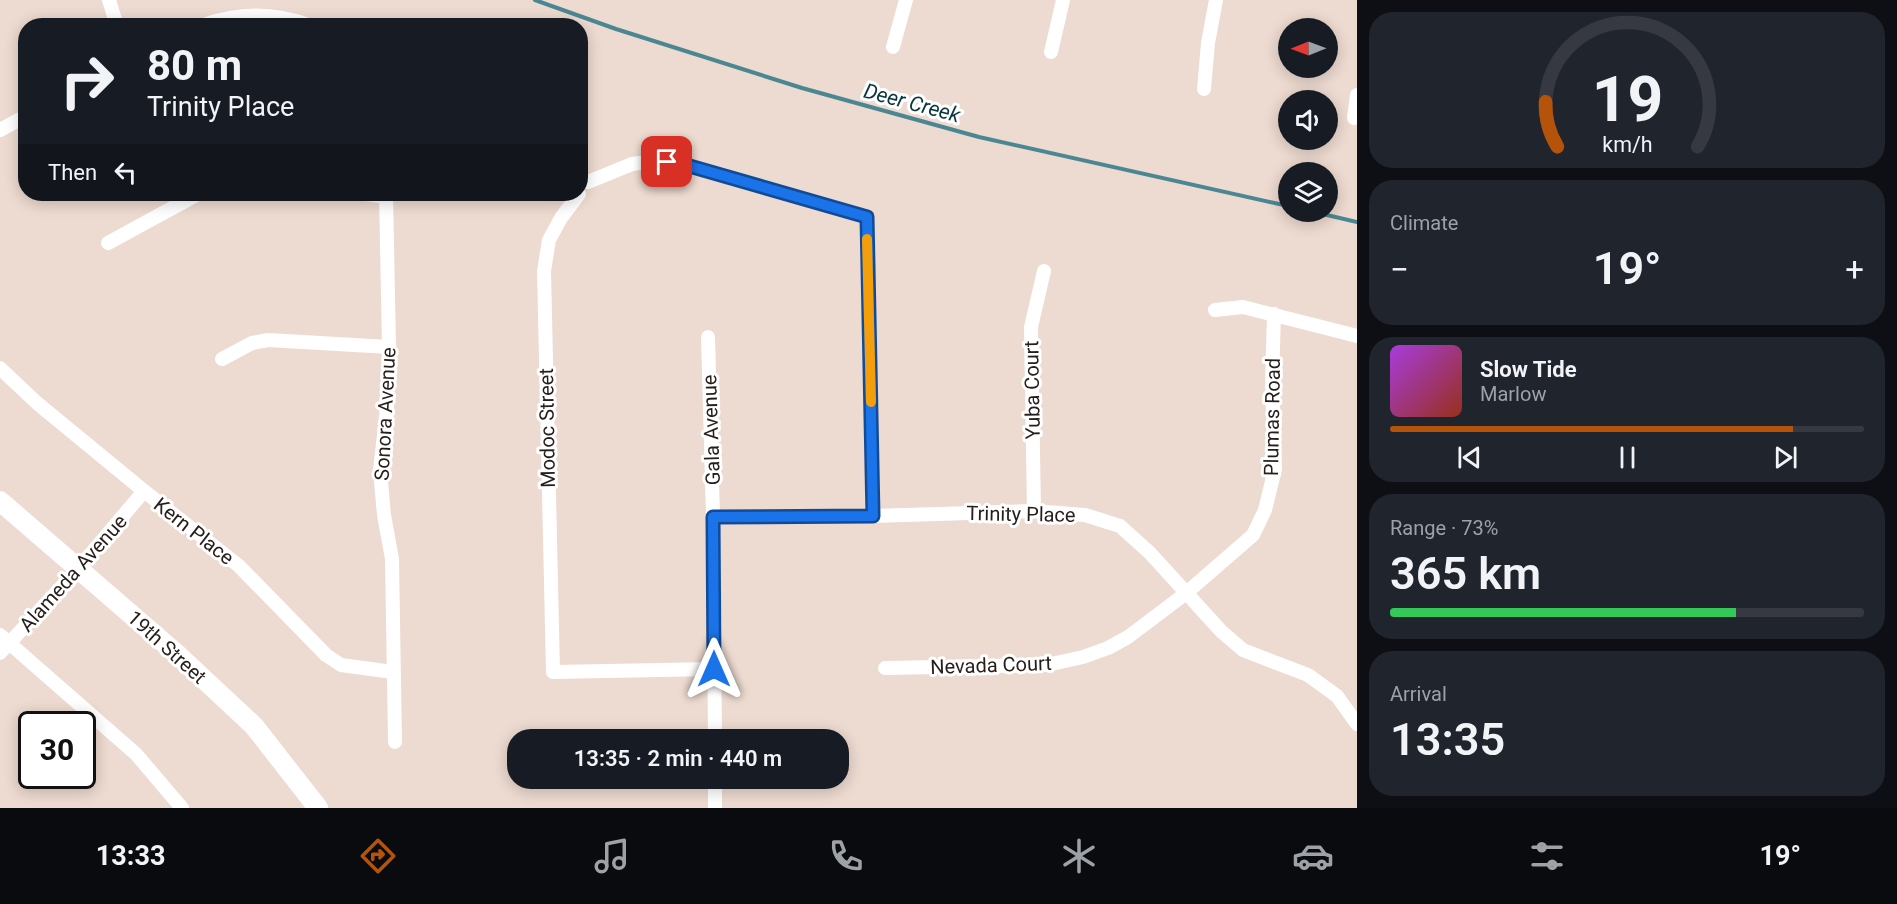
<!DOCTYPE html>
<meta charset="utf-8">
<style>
:root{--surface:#171b24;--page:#20242c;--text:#f1f3f6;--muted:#9ea1a6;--line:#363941;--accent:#b45309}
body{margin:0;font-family:Roboto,sans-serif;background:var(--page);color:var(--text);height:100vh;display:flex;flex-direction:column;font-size:22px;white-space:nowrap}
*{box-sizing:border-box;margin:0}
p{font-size:20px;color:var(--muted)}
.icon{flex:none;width:33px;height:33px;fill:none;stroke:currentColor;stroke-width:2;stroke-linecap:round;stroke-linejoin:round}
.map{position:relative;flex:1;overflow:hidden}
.details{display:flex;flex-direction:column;gap:12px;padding:12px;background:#0d0f14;width:540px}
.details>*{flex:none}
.hud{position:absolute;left:18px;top:18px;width:570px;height:183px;border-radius:24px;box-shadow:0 3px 15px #0003;background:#171b24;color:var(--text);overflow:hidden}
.needle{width:39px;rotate:269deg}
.tools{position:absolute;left:1278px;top:18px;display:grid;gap:12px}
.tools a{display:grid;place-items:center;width:60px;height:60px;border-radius:50%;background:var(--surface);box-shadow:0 3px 15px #0003;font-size:30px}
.speed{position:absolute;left:18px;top:711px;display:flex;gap:12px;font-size:30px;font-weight:700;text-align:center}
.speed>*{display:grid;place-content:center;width:78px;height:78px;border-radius:50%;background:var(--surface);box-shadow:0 3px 15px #0003;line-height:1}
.speed .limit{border:3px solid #111;border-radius:9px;background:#fff;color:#111}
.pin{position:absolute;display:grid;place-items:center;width:51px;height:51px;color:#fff;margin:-26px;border-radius:12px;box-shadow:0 3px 9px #0006}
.me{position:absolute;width:66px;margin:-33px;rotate:0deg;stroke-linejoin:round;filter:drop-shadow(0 0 4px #0008)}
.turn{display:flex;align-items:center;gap:21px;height:126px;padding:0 30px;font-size:27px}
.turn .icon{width:78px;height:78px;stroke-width:2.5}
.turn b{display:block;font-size:42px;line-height:51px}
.then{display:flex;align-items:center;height:57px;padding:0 30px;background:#0003;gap:12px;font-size:22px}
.big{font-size:45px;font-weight:600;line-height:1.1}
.details .widget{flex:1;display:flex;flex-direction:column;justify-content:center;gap:9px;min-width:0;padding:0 21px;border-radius:24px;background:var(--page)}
.details .dial{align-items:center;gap:0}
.dial svg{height:156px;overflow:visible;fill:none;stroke:var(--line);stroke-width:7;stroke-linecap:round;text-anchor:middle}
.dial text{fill:var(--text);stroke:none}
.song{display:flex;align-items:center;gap:18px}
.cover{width:72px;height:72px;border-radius:9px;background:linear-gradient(135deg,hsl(280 70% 55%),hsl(10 70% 35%))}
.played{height:6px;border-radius:3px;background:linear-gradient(90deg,var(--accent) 85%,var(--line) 85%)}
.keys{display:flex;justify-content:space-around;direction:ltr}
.heat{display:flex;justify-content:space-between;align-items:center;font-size:33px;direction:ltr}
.charge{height:9px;border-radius:4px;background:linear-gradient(90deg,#34c759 73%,var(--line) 0)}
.trip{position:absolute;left:507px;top:729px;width:342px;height:60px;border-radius:24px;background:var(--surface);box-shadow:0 3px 15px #0003;font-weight:600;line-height:60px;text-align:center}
.tabs{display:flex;height:96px;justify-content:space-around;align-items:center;background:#090b0e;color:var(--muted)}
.tabs .icon{width:42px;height:42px}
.tabs .selected{color:var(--accent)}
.tabs b{font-size:27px;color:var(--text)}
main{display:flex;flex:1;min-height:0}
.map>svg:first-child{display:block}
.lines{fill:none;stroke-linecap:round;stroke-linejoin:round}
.stream{stroke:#4b8793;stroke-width:4}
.street{stroke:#fff;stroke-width:14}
.secondary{stroke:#fff;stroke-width:20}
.route-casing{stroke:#114b97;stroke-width:15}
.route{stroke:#1a73e8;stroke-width:10}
.slow{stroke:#f59e0b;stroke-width:10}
.labels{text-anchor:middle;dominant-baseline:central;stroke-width:6;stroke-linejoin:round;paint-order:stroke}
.street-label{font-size:20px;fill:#251e1a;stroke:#fff}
.water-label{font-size:21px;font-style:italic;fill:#09353d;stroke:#fff}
</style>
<main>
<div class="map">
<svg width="1357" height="808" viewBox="0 0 1357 808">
<rect width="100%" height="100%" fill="#eddad0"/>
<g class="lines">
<g class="stream">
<path d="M 535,0 L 616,29 L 802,88 L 979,137 L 1288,206"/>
<path d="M 1314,212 L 1357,222"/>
</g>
<g class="street">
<path d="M 109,0 L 117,26"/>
<path d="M 201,26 C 238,12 274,12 311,26"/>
<path d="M 893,47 L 906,0"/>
<path d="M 1051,52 L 1063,0"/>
<path d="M 1204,89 L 1208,43 L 1216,0"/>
<path d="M 1354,118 L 1357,95"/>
<path d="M 0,130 L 26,116"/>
<path d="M 588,182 L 632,164 L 654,161 L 679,163 L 867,217 L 873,516"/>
<path d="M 366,194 L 387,197"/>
<path d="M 386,194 L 389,347 L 387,408 L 380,470 L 384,515 L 392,559 L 395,742"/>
<path d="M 579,194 L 561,218 L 549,240 L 544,271 L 553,672 L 714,669"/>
<path d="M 108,243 L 198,194"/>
<path d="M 1215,310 L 1243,307 L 1357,336"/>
<path d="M 708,337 L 713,517 L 715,740"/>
<path d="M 222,359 L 252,343 L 268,340 L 389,347"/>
<path d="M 0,368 L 37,403 L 144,491 L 239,566 L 326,655 L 341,665 L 393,672"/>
<path d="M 1034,511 L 1031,327 L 1044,271"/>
<path d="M 713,517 L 873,516 L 1034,511 L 1085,515 L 1120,526 L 1150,553 L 1221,631 L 1243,650 L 1308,675 L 1337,696 L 1357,724"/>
<path d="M 0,635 L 136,754 L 182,808"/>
<path d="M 0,653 L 78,569 L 144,491"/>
<path d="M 885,668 L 1047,665 L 1083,657 L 1108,648 L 1128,637 L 1185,594 L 1253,535 L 1265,510 L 1275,469 L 1272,384 L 1274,314"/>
<path d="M 715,778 L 715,808"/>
</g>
<path class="secondary" d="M 0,501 L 178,655 L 254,726 L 318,808"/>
</g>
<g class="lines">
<defs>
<path id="route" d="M 667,162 L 679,163 L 867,217 L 873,516 L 713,517 L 714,669"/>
</defs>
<use href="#route" class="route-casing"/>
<use href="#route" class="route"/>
<path class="slow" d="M 867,239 L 871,402"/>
</g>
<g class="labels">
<g class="street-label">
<text transform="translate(1032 390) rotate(-91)">Yuba Court</text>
<text transform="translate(385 414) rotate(-87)">Sonora Avenue</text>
<text transform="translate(1272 417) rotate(-89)">Plumas Road</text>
<text transform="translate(547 428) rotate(-91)">Modoc Street</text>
<text transform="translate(711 430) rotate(-92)">Gala Avenue</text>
<text transform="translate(1021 514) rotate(1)">Trinity Place</text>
<text transform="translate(194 531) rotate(38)">Kern Place</text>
<text transform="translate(73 573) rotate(-48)">Alameda Avenue</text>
<text transform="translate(167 647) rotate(42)">19th Street</text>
<text transform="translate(991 665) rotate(-2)">Nevada Court</text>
</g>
<g class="water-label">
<text transform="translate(912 103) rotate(15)">Deer Creek</text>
</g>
</g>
</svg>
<div class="tools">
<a><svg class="needle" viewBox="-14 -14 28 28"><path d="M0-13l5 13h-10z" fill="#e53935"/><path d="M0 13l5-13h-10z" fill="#9ea1a6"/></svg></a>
<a><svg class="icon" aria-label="sound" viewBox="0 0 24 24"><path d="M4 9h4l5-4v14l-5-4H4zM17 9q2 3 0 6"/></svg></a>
<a><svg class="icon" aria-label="layers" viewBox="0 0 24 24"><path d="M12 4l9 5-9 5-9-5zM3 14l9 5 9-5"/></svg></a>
</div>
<div class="speed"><div class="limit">30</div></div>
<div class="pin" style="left:667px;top:162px;background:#d93025"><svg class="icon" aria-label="arrive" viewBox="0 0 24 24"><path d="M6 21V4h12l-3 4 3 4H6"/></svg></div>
<svg class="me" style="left:714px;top:669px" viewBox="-20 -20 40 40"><path d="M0-17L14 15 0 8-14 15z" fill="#1a73e8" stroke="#fff" stroke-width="4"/></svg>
<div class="trip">13:35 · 2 min · 440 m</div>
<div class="hud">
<div class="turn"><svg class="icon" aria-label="right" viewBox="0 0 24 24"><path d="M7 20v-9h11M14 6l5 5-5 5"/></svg><div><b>80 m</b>Trinity Place</div></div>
<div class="then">Then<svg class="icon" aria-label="left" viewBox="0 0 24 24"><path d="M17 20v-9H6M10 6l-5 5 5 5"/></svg></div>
</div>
</div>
<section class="details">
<div class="widget dial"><svg viewBox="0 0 100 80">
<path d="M14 69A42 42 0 1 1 86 69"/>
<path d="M14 69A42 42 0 0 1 8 46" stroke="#b45309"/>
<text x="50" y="56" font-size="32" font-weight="700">19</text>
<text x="50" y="72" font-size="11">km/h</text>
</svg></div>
<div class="widget"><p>Climate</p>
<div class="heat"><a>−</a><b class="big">19°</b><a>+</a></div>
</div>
<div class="widget">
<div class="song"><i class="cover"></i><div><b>Slow Tide</b><p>Marlow</p></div></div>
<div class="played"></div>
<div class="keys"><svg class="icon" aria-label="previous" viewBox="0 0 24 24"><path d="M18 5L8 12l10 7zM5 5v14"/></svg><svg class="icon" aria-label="pause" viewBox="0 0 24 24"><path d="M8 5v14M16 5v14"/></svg><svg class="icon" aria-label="next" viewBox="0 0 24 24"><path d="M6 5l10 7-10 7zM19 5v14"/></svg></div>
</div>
<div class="widget"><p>Range · 73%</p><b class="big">365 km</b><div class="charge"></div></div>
<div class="widget"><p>Arrival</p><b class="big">13:35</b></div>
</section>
</main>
<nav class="tabs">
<b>13:33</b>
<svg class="icon selected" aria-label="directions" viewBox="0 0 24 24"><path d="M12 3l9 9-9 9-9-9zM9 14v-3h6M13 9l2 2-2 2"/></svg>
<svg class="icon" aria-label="music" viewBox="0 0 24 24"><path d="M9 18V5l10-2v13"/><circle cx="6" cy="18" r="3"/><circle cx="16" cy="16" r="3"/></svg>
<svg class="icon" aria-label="phone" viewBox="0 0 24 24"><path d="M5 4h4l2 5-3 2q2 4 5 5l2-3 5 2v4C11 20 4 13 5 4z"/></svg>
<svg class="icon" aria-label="climate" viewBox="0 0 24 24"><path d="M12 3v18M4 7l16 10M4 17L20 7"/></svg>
<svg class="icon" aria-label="car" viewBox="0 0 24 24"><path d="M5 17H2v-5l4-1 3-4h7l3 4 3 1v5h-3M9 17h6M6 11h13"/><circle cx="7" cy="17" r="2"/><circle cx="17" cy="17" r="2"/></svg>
<svg class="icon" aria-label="filters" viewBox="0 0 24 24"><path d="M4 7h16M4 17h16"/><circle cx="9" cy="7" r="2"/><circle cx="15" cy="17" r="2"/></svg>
<b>19°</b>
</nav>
